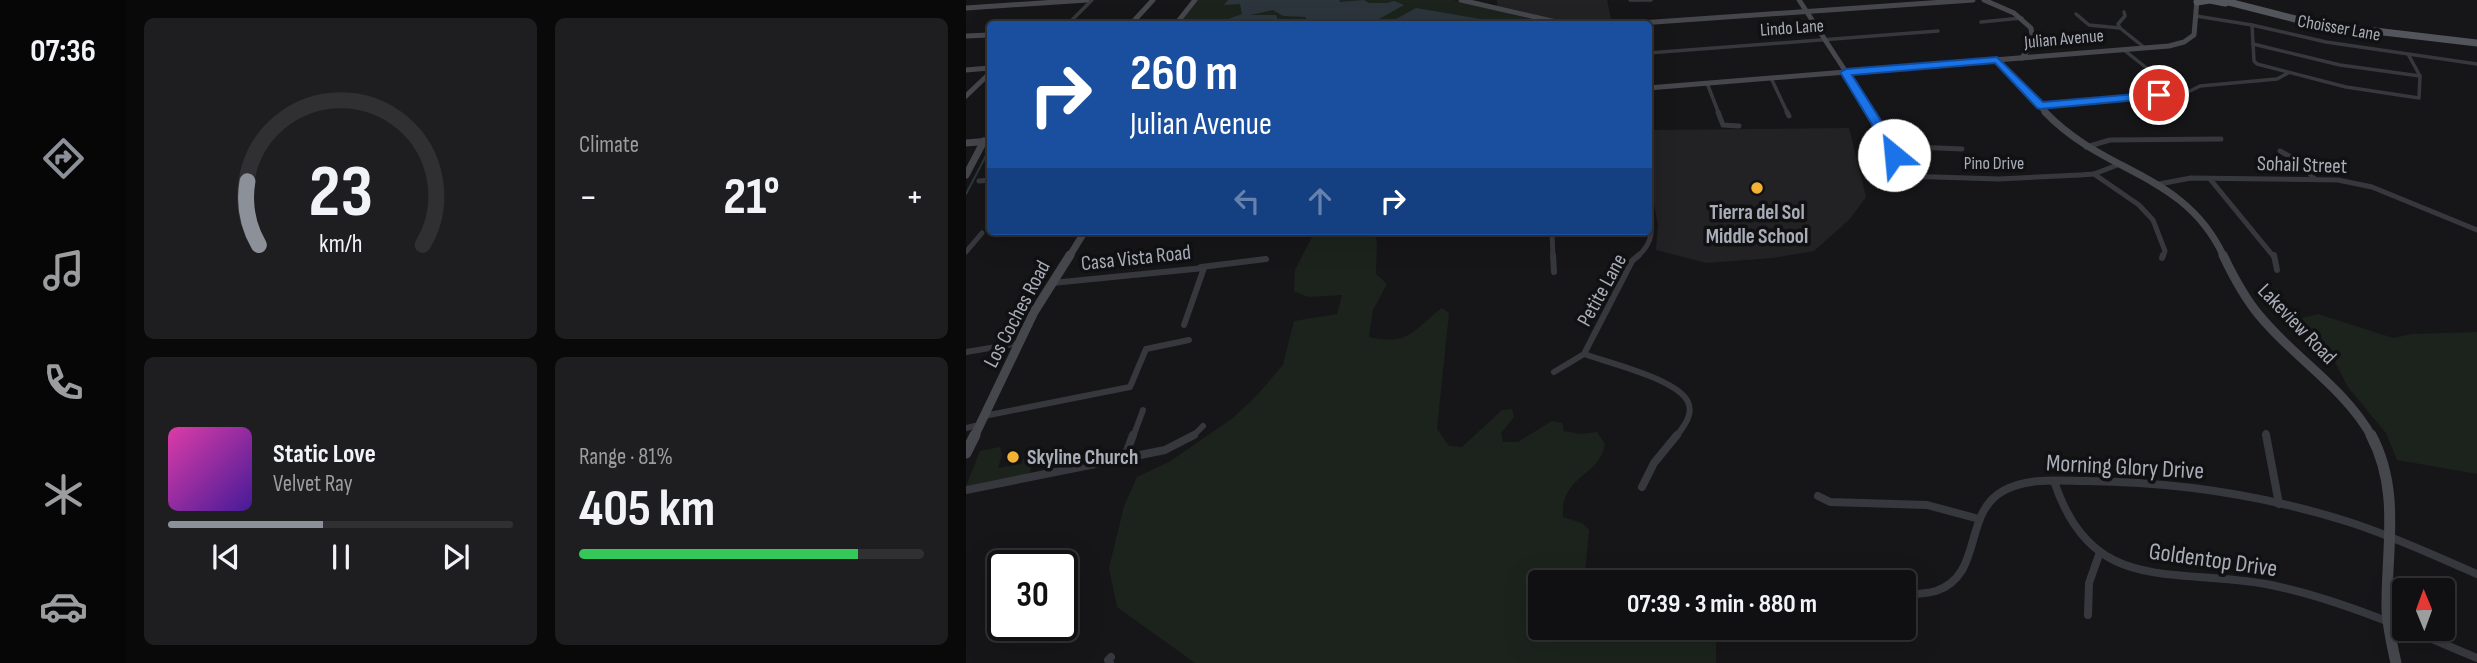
<!DOCTYPE html>
<meta charset="utf-8">
<style>
:root{--surface:#101012;--page:#1e1e20;--text:#f1f3f6;--muted:#9c9d9f;--line:#303032;--accent:#8c9099}
body{margin:0;font-family:"Sofia Sans Condensed",sans-serif;background:var(--page);color:var(--text);height:100vh;display:flex;flex-direction:column;font-size:26px;white-space:nowrap}
*{box-sizing:border-box;margin:0}
p{font-size:23px;color:var(--muted)}
.icon{flex:none;width:38px;height:38px;fill:none;stroke:currentColor;stroke-width:2;stroke-linecap:round;stroke-linejoin:round}
.map{position:relative;flex:1;overflow:hidden}
.sheet{display:flex;flex-direction:column;gap:18px;padding:18px;background:#09090a;width:840px}
.sheet>*{flex:none}
.banner{position:absolute;left:21px;top:21px;width:665px;height:214px;border-radius:7px;box-shadow:0 7px 28px #0002,0 0 0 2px var(--line);background:#1a4fa0;color:#fff;overflow:hidden}
.needle{width:46px;rotate:359deg}
.fabs{position:absolute;left:1426px;top:578px;display:grid;gap:14px}
.fabs a{display:grid;place-items:center;width:63px;height:63px;border-radius:7px;background:var(--surface);box-shadow:0 7px 28px #0002,0 0 0 2px var(--line);font-size:35px}
.speed{position:absolute;left:21px;top:550px;display:flex;gap:14px;font-size:35px;font-weight:700;text-align:center}
.speed>*{display:grid;place-content:center;width:91px;height:91px;border-radius:50%;background:var(--surface);box-shadow:0 7px 28px #0002,0 0 0 2px var(--line);line-height:1}
.speed .limit{border:4px solid #111;border-radius:10px;background:#fff;color:#111}
.pin{position:absolute;display:grid;place-items:center;width:60px;height:60px;color:#fff;margin:-30px;border:4px solid #fff;border-radius:50%;box-shadow:0 2px 7px #0007}
.me{position:absolute;width:77px;margin:-38px;rotate:332deg;stroke-linejoin:round;filter:drop-shadow(0 0 5px #0008)}
.turn{display:flex;align-items:center;gap:24px;height:147px;padding:0 28px;font-size:32px}
.turn .icon{width:91px;height:91px;stroke-width:2.5}
.turn b{display:block;font-size:49px;line-height:60px}
.lanes{display:flex;align-items:center;height:66px;padding:0 28px;background:#0003;justify-content:center;gap:35px;direction:ltr}
.lanes .off{opacity:.35}
.big{font-size:52px;font-weight:700;line-height:1.1}
.sheet .widget{flex:1;display:flex;flex-direction:column;justify-content:center;gap:10px;min-width:0;padding:0 24px;border-radius:10px;background:var(--page)}
.sheet .dial{align-items:center;gap:0}
.dial svg{height:182px;overflow:visible;fill:none;stroke:var(--line);stroke-width:7;stroke-linecap:round;text-anchor:middle}
.dial text{fill:var(--text);stroke:none}
.song{display:flex;align-items:center;gap:21px}
.cover{width:84px;height:84px;border-radius:10px;background:linear-gradient(135deg,hsl(320 70% 55%),hsl(260 70% 35%))}
.played{height:7px;border-radius:4px;background:linear-gradient(90deg,var(--accent) 45%,var(--line) 45%)}
.keys{display:flex;justify-content:space-around;direction:ltr}
.heat{display:flex;justify-content:space-between;align-items:center;font-size:38px;direction:ltr}
.charge{height:10px;border-radius:5px;background:linear-gradient(90deg,#34c759 81%,var(--line) 0)}
.sheet .tiles{flex:1;display:grid;gap:18px;grid-template-columns:repeat(2,1fr)}
.trip{position:absolute;left:562px;top:570px;width:388px;height:70px;border-radius:7px;background:var(--surface);box-shadow:0 7px 28px #0002,0 0 0 2px var(--line);font-weight:700;line-height:70px;text-align:center}
main{display:flex;flex:1;min-height:0}
.tabs{display:flex;flex-direction:column;width:126px;justify-content:space-around;align-items:center;background:#060607;color:var(--muted)}
.tabs .icon{width:49px;height:49px}
.tabs .current{color:var(--accent)}
.tabs b{font-size:32px;color:var(--text)}
.map>svg:first-child{display:block}
.built{fill:#222225}
.green{fill:#1c231d}
.water{fill:#2c353c}
.lines{fill:none;stroke-linecap:round;stroke-linejoin:round}
.stream{stroke:#2c353c;stroke-width:2}
.street-far3{stroke:#37383d;stroke-width:3.5}
.street-far2{stroke:#37383d;stroke-width:5}
.street-far1{stroke:#37383d;stroke-width:6}
.street{stroke:#37383d;stroke-width:8}
.secondary-far3{stroke:#45474d;stroke-width:5}
.secondary-far2{stroke:#45474d;stroke-width:7}
.secondary-far1{stroke:#45474d;stroke-width:9}
.secondary{stroke:#45474d;stroke-width:11}
.primary{stroke:#53555c;stroke-width:7}
.route{fill:#1a73e8;stroke:#114b97;stroke-width:2}
.poi-dot{fill:#f2b134;stroke:#111113;stroke-width:2.5}
.labels{text-anchor:middle;dominant-baseline:central;stroke-width:7;stroke-linejoin:round;paint-order:stroke}
.far-street-label{font-size:18px;fill:#a8adb8;stroke:#111113}
.street-label{font-size:21px;fill:#a8adb8;stroke:#111113}
.poi-label{font-size:21px;font-weight:bold;fill:#a8adb8;stroke:#111113}
.near-street-label{font-size:24px;fill:#a8adb8;stroke:#111113}
</style>
<main>
<nav class="tabs">
<b>07:36</b>
<svg class="icon current" aria-label="directions" viewBox="0 0 24 24"><path d="M12 3l9 9-9 9-9-9zM9 14v-3h6M13 9l2 2-2 2"/></svg>
<svg class="icon" aria-label="music" viewBox="0 0 24 24"><path d="M9 18V5l10-2v13"/><circle cx="6" cy="18" r="3"/><circle cx="16" cy="16" r="3"/></svg>
<svg class="icon" aria-label="phone" viewBox="0 0 24 24"><path d="M5 4h4l2 5-3 2q2 4 5 5l2-3 5 2v4C11 20 4 13 5 4z"/></svg>
<svg class="icon" aria-label="climate" viewBox="0 0 24 24"><path d="M12 3v18M4 7l16 10M4 17L20 7"/></svg>
<svg class="icon" aria-label="car" viewBox="0 0 24 24"><path d="M5 17H2v-5l4-1 3-4h7l3 4 3 1v5h-3M9 17h6M6 11h13"/><circle cx="7" cy="17" r="2"/><circle cx="17" cy="17" r="2"/></svg>
</nav>
<section class="sheet">
<div class="tiles">
<div class="widget dial"><svg viewBox="0 0 100 80">
<path d="M14 69A42 42 0 1 1 86 69"/>
<path d="M14 69A42 42 0 0 1 9 41" stroke="#8c9099"/>
<text x="50" y="56" font-size="32" font-weight="700">23</text>
<text x="50" y="72" font-size="11">km/h</text>
</svg></div>
<div class="widget"><p>Climate</p>
<div class="heat"><a>−</a><b class="big">21°</b><a>+</a></div>
</div>
<div class="widget">
<div class="song"><i class="cover"></i><div><b>Static Love</b><p>Velvet Ray</p></div></div>
<div class="played"></div>
<div class="keys"><svg class="icon" aria-label="previous" viewBox="0 0 24 24"><path d="M18 5L8 12l10 7zM5 5v14"/></svg><svg class="icon" aria-label="pause" viewBox="0 0 24 24"><path d="M8 5v14M16 5v14"/></svg><svg class="icon" aria-label="next" viewBox="0 0 24 24"><path d="M6 5l10 7-10 7zM19 5v14"/></svg></div>
</div>
<div class="widget"><p>Range · 81%</p><b class="big">405 km</b><div class="charge"></div></div>
</div>
</section>
<div class="map">
<svg width="1511" height="663" viewBox="0 0 1511 663">
<rect width="100%" height="100%" fill="#161618"/>
<g class="built">
<path d="M 531,0 L 641,0 L 646,23 L 593,21 L 531,6 Z"/>
<path d="M 883,128 L 900,197 L 884,219 L 848,251 L 807,258 L 741,263 L 690,250 L 692,225 L 683,178 L 683,130 Z"/>
</g>
<g class="green">
<path d="M 232,0 L 487,0 L 585,24 L 213,24 Z"/>
<path d="M 349,231 L 408,231 L 411,243 L 410,274 L 421,284 L 407,310 L 403,337 C 445,346 446,330 476,308 L 483,313 L 471,429 L 483,446 L 496,447 L 536,410 L 546,409 L 548,417 L 535,433 L 537,442 L 552,442 L 586,421 L 596,423 L 598,431 L 614,434 L 631,432 L 639,444 C 634,477 593,476 597,517 L 616,523 L 623,530 L 618,583 L 574,583 L 574,628 L 750,628 L 750,663 L 229,663 L 151,607 L 143,568 L 158,506 L 171,477 L 203,462 L 267,418 L 292,394 L 317,365 L 328,321 L 371,314 L 376,295 L 342,297 L 328,291 L 329,270 Z"/>
<path d="M 1352,314 L 1427,338 L 1446,334 L 1511,332 L 1511,474 L 1431,460 L 1420,433 L 1382,387 L 1365,354 L 1329,325 L 1332,319 Z"/>
<path d="M 34,447 L 36,455 L 32,468 L 55,464 L 58,458 L 72,450 L 63,474 L 0,486 L 14,451 Z"/>
</g>
<g class="water">
<path d="M 262,0 L 374,0 L 373,2 L 398,0 L 403,3 L 421,3 L 428,1 L 438,5 L 404,24 L 345,24 L 339,17 L 317,16 L 307,10 L 284,15 L 310,15 L 312,20 L 308,24 L 249,24 L 276,14 L 274,4 L 258,5 Z"/>
<path d="M 450,8 L 544,24 L 421,24 Z"/>
</g>
<g class="lines">
<path class="stream" d="M 0,194 L 24,148"/>
<g class="street-far3">
<path d="M 664,0 L 685,0"/>
<path d="M 1158,12 L 1159,16 L 1152,24 L 1154,28 L 1179,48"/>
<path d="M 1110,14 L 1123,25 L 1154,28"/>
<path d="M 1230,16 L 1286,25 L 1360,42 L 1511,64"/>
<path d="M 1015,22 L 1056,18"/>
<path d="M 102,24 L 126,0"/>
<path d="M 1286,25 L 1288,61 L 1291,64 L 1380,87 L 1453,98 L 1454,76 L 1442,54"/>
<path d="M 1287,44 L 1374,65 L 1454,76"/>
<path d="M 1158,50 L 1212,93"/>
<path d="M 682,53 L 972,31"/>
<path d="M 880,72 L 906,114"/>
<path d="M 805,78 L 822,114"/>
<path d="M 741,83 L 753,114"/>
<path d="M 1075,106 L 1222,92 L 1234,86 L 1311,79 L 1322,73"/>
</g>
<g class="street-far2">
<path d="M 752,112 L 757,125 L 773,126"/>
<path d="M 821,112 L 823,116"/>
<path d="M 904,112 L 925,146 L 934,173 L 938,176 L 1033,179 L 1114,175 L 1128,174 L 1154,164"/>
<path d="M 925,146 L 996,149"/>
<path d="M 1120,147 L 1144,140 L 1255,139"/>
<path d="M 1314,151 L 1327,158 L 1348,178"/>
<path d="M 1128,174 L 1173,205 L 1187,220 L 1199,251 L 1197,257"/>
<path d="M 1244,179 L 1308,257"/>
<path d="M 13,181 L 24,180"/>
<path d="M 1193,184 L 1225,178 L 1372,180 L 1406,187 L 1511,230"/>
<path d="M 586,231 L 587,257"/>
<path d="M 0,252 L 16,233"/>
<path d="M 671,257 C 688,242 687,230 682,210"/>
</g>
<g class="street-far1">
<path d="M 587,255 L 588,272"/>
<path d="M 1308,255 L 1311,270"/>
<path d="M 1196,258 L 1197,255"/>
<path d="M 235,267 L 300,259"/>
<path d="M 86,283 L 238,268 L 218,325"/>
<path d="M 0,352 L 53,343"/>
<path d="M 618,354 C 643,363 711,379 722,402 C 728,415 717,427 710,437"/>
<path d="M 588,372 L 618,354 L 666,261 L 673,255"/>
<path d="M 18,416 L 164,387 L 180,349 L 223,340"/>
<path d="M 0,428 L 13,425"/>
<path d="M 1300,433 L 1301,437"/>
<path d="M 167,437 L 177,410"/>
<path d="M 226,437 L 237,426"/>
</g>
<g class="street">
<path d="M 1300,435 L 1313,504"/>
<path d="M 158,459 L 167,435"/>
<path d="M 1088,481 C 1126,596 1205,567 1300,584 C 1347,593 1394,610 1438,628"/>
<path d="M 676,487 L 688,463 L 711,435"/>
<path d="M 0,490 L 199,450 L 228,435"/>
<path d="M 852,496 L 864,502 L 961,505 L 1013,519"/>
<path d="M 938,595 C 948,594 960,594 970,591 C 1018,575 996,514 1037,491 C 1062,477 1094,481 1121,481 C 1210,482 1298,495 1383,522 C 1427,536 1469,556 1511,574"/>
<path d="M 1122,615 L 1123,583 L 1134,552"/>
<path d="M 1440,628 L 1511,658"/>
<path d="M 144,663 L 142,660 L 145,657"/>
</g>
<g class="secondary-far3">
<path d="M 495,0 L 599,24"/>
<path d="M 833,0 L 880,72"/>
<path d="M 1018,0 L 1048,13 L 1065,28 L 1067,42 L 1056,58"/>
<path d="M 0,8 L 121,0"/>
<path d="M 165,24 L 187,0"/>
<path d="M 180,24 L 212,22"/>
<path d="M 210,24 L 229,0"/>
<path d="M 660,24 L 1007,0"/>
<path d="M 0,36 L 24,35"/>
<path d="M 1031,60 L 1081,114"/>
<path d="M 0,70 L 24,68"/>
<path d="M 682,88 L 1203,46 L 1218,42 L 1228,35 L 1231,0"/>
<path d="M 0,96 L 24,73"/>
</g>
<g class="secondary-far2">
<path d="M 1079,112 C 1139,175 1219,172 1258,257"/>
<path d="M 0,143 L 24,141"/>
<path d="M 0,175 L 18,141"/>
<path d="M 103,257 L 119,231"/>
</g>
<g class="secondary-far1">
<path d="M 1257,255 C 1267,276 1278,297 1293,315 C 1328,358 1378,387 1406,437"/>
<path d="M 8,437 L 68,312 L 104,255"/>
</g>
<g class="secondary">
<path d="M 1405,435 C 1435,491 1420,550 1421,610 C 1422,628 1426,645 1430,663"/>
<path d="M 0,453 L 9,435"/>
</g>
<g class="primary">
<path d="M 1255,0 L 1349,24 L 1511,43"/>
<path d="M 1231,2 L 1244,0 L 1259,3"/>
</g>
</g>
<path class="route" d="M 1031,57 L 1077,102 L 1193,92 L 1199,95 L 1193,98 L 1074,109 L 1071,108 L 1029,63 L 886,75 L 928,141 L 934,155 L 928,159 L 922,155 L 916,141 L 874,72 L 880,69 Z"/>
<g class="poi-dot">
<circle cx="791" cy="188" r="7"/>
<circle cx="47" cy="457" r="7"/>
</g>
<g class="labels">
<g class="far-street-label">
<text transform="translate(826 28) rotate(-4)">Lindo Lane</text>
<text transform="translate(1373 28) rotate(10)">Choisser Lane</text>
<text transform="translate(1098 39) rotate(-5)">Julian Avenue</text>
<text x="1028" y="163">Pino Drive</text>
</g>
<g class="street-label">
<text transform="translate(1336 165) rotate(2)">Sohail Street</text>
<text transform="translate(170 258) rotate(-6)">Casa Vista Road</text>
<text transform="translate(636 290) rotate(-61)">Petite Lane</text>
<text transform="translate(51 314) rotate(-62)">Los Coches Road</text>
<text transform="translate(1331 324) rotate(46)">Lakeview Road</text>
</g>
<g class="poi-label">
<text x="791" y="212">Tierra del Sol<tspan x="791" dy="24">Middle School</tspan></text>
<text x="61" y="457" text-anchor="start">Skyline Church</text>
</g>
<g class="near-street-label">
<text transform="translate(1159 467) rotate(3)">Morning Glory Drive</text>
<text transform="translate(1247 560) rotate(8)">Goldentop Drive</text>
</g>
</g>
</svg>
<div class="fabs">
<a><svg class="needle" viewBox="-14 -14 28 28"><path d="M0-13l5 13h-10z" fill="#e53935"/><path d="M0 13l5-13h-10z" fill="#9c9d9f"/></svg></a>
</div>
<div class="speed"><div class="limit">30</div></div>
<div class="pin" style="left:1193px;top:95px;background:#d93025"><svg class="icon" aria-label="arrive" viewBox="0 0 24 24"><path d="M6 21V4h12l-3 4 3 4H6"/></svg></div>
<svg class="me" style="left:928px;top:155px" viewBox="-20 -20 40 40"><circle r="19" fill="#fff"/><path d="M0-13L10 11 0 6-10 11z" fill="#1a73e8"/></svg>
<div class="trip">07:39 · 3 min · 880 m</div>
<div class="banner">
<div class="turn"><svg class="icon" aria-label="right" viewBox="0 0 24 24"><path d="M7 20v-9h11M14 6l5 5-5 5"/></svg><div><b>260 m</b>Julian Avenue</div></div>
<div class="lanes"><svg class="icon off" aria-label="left" viewBox="0 0 24 24"><path d="M17 20v-9H6M10 6l-5 5 5 5"/></svg><svg class="icon off" aria-label="ahead" viewBox="0 0 24 24"><path d="M12 20V5M6 11l6-6 6 6"/></svg><svg class="icon" aria-label="right" viewBox="0 0 24 24"><path d="M7 20v-9h11M14 6l5 5-5 5"/></svg></div>
</div>
</div>
</main>
